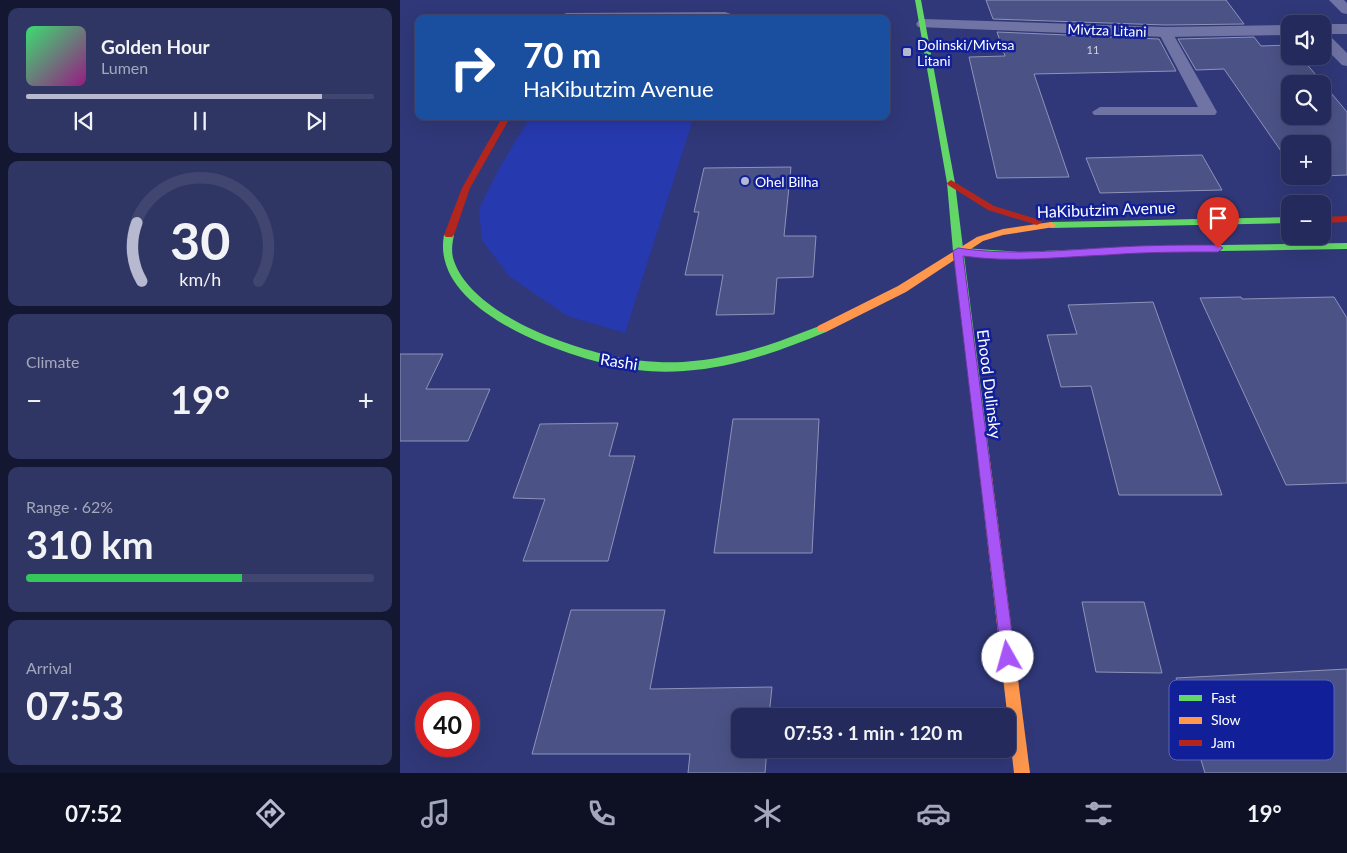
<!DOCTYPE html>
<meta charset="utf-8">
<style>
:root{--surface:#242a5b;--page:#303664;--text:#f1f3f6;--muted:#a3a7bb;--line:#414671;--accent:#b7b9d0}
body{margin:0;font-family:Lato,sans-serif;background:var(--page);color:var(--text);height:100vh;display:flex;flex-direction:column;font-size:19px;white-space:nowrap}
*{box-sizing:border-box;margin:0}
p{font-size:16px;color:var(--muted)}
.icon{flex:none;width:28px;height:28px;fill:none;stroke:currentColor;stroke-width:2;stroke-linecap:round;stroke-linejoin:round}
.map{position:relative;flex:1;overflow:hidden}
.side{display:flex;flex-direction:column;gap:8px;padding:8px;background:#141732;width:400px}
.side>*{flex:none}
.top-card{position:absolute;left:15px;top:15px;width:475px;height:105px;border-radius:10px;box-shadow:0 5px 20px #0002,0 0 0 1px var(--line);background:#1a4fa0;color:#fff;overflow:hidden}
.buttons{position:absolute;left:881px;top:15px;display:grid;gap:10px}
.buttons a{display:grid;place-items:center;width:50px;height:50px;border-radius:10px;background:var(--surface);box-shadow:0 5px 20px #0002,0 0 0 1px var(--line);font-size:25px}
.speed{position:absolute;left:15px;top:692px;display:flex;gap:10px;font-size:25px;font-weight:700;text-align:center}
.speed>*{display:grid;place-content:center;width:65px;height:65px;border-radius:50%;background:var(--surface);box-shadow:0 5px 20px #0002,0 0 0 1px var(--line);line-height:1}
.speed .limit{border:8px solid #d22;background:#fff;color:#111}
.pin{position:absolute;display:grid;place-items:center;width:42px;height:42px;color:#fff;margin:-51px -21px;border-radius:50% 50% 50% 0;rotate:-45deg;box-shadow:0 0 5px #0007}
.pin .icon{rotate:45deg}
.me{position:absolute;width:55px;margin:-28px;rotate:353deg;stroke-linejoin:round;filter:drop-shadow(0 0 4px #0008)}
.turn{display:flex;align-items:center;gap:18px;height:105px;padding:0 25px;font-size:22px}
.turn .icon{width:65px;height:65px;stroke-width:2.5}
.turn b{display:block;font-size:35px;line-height:42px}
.big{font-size:38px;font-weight:700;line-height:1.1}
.side .widget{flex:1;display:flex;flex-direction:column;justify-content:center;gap:8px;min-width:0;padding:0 18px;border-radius:10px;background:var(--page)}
.side .dial{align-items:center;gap:0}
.dial svg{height:130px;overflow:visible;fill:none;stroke:var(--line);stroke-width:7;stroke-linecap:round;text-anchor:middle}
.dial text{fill:var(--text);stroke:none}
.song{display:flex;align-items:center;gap:15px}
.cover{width:60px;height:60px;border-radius:8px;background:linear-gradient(135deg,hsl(140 70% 55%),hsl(310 70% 35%))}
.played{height:5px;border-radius:2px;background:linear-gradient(90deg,var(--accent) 85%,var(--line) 85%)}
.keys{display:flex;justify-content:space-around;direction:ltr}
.heat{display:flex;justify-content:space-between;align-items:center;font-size:28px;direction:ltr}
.charge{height:8px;border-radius:4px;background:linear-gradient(90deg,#34c759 62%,var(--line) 0)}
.trip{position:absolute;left:331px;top:708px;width:285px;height:50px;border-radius:10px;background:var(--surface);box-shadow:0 5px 20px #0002,0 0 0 1px var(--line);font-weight:700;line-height:50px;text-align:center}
.menu{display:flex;height:80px;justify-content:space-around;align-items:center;background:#0e1124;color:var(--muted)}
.menu .icon{width:35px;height:35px}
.menu .current{color:var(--accent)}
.menu b{font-size:22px;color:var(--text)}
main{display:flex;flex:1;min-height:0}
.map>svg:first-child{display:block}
.green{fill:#2739af}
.building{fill:#4b5286;stroke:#8e93b9;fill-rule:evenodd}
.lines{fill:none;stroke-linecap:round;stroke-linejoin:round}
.lane{fill:#6f74a4;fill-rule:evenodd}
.street{fill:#6f74a4;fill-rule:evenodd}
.fast{fill:#63d668;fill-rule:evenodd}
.slow{fill:#ff974d;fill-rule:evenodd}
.jam{fill:#b3261e;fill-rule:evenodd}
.route{fill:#a855f7;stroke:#6d37a1}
.poi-dot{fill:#b7b9d0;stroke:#112098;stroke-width:2}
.labels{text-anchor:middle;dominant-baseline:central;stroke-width:5;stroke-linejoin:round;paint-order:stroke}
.far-number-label{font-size:11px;fill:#d2d4e1}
.far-street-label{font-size:14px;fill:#fff;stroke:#112098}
.far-poi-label{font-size:14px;fill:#fff;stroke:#112098;text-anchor:start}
.street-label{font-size:16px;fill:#fff;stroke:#112098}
.key{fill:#112098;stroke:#5863b7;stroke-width:1}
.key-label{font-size:14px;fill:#fff}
</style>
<main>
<section class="side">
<div class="widget">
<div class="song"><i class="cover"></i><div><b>Golden Hour</b><p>Lumen</p></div></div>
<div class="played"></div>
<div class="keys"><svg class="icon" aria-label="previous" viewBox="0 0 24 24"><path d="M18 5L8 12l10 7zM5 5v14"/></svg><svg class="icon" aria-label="pause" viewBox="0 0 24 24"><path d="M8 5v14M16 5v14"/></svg><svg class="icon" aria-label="next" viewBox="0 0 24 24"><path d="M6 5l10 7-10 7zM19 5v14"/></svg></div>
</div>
<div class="widget dial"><svg viewBox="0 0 100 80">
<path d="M14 69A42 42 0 1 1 86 69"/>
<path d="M14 69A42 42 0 0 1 11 33" stroke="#b7b9d0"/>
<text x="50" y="56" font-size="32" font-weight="700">30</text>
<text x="50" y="72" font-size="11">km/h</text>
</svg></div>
<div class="widget"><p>Climate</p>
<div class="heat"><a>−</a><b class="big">19°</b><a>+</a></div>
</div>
<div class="widget"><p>Range · 62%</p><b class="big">310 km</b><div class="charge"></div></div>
<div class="widget"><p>Arrival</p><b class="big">07:53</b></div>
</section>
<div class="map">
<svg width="947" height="773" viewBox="0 0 947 773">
<rect width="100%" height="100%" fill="#303879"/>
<path class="green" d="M 131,116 L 294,116 L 225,333 L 167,316 L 109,276 L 82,240 L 79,209 L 101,165 Z"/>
<g class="building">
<path d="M 586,0 L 826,0 L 844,24 L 765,25 L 593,19 Z"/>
<path d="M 597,32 L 759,39 L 776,71 L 634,74 L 669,177 L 597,178 L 569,57 L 605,56 Z"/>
<path d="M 854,37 L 861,46 L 890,45 L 890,56 L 900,56 L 947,112 L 947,175 L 922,176 L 922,144 L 890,144 L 890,164 L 824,69 L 796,70 L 778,39 ZM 890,84 L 922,84 L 922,116 L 890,116 Z"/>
<path d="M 802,155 L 822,190 L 700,193 L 686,158 Z"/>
<path d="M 391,167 L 384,236 L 416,236 L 413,277 L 377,278 L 374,314 L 316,315 L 323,275 L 285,275 L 299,212 L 294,212 L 304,168 Z"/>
<path d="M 841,297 L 842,299 L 934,297 L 947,318 L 947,483 L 886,485 L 800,298 Z"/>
<path d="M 753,302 L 822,495 L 719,495 L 691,386 L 661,387 L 647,335 L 677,334 L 668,305 Z"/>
<path d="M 0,354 L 43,354 L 26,389 L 90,389 L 68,441 L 0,441 Z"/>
<path d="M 333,419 L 419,419 L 412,553 L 314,553 Z"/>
<path d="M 218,423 L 209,456 L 235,456 L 208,561 L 123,561 L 145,499 L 113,498 L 140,424 Z"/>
<path d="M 682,602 L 744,602 L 762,673 L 696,672 Z"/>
<path d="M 171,610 L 265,610 L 250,689 L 372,687 L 369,716 L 340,716 L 340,749 L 367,749 L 365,773 L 288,773 L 290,754 L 132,754 Z"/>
<path d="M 947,669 L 947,773 L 805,773 L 776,678 Z"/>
</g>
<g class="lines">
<g class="lane">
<path d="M 929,0 L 944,0 L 947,3 L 947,14 L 942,13 Z"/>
<path d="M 765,28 L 772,32 L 817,112 L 815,115 L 694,115 L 692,112 L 700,107 L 798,107 L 758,32 Z"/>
<path d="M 922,32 L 927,33 L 947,53 L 947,66 L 942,65 L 922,45 Z"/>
</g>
<g class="street">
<path d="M 325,12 L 331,14 L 332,19 L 158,18 L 166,13 Z"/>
<path d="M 524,19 L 765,27 L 890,25 L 890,35 L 765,37 L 518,27 L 516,24 L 518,21 Z"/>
<rect x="922" y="24" width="25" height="10"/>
</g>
<g class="fast">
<path d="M 515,0 L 521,0 L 555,183 L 563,248 L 621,252 L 753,246 L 947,243 L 947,249 L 753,252 L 621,258 L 564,255 L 590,460 L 588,464 L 584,466 L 580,464 L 553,251 L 547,183 Z"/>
<path d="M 890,217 L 890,223 L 651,228 L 646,225 L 651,222 Z"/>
<path d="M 49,232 L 54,235 C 52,244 51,253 54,261 C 72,312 159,344 208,355 C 232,361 258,363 283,362 C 316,360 349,352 380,341 C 394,336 408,330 422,325 L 427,329 L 426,332 C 380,351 333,368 284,371 C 269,372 253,372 238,370 C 179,362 29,315 44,235 Z"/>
</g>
<g class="slow">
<path d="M 651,222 L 656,225 L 654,227 L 603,235 L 583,241 L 506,292 L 426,332 L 418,332 L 417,329 L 418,326 L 498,286 L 577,237 L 603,229 Z"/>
<path d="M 584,454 L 588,456 L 590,460 L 630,773 L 614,773 L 578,460 L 580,456 Z"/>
</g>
<g class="jam">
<path d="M 103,116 L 111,116 L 70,188 L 54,235 L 52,237 L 46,237 L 44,235 L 62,188 Z"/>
<path d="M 551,180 L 594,206 L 640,220 L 642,222 L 637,225 L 588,210 L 548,185 L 547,183 Z"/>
<path d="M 947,216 L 947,222 L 922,223 L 922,217 Z"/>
</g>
</g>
<path class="route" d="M 818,245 L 823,248 L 818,252 C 781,252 744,252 707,255 C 659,257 611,263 563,256 L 615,657 L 613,662 L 608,664 L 602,662 L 553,251 L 558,248 C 611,256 664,250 718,247 C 751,245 785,245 818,245 Z"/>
<g class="poi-dot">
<rect x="502" y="47" width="10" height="10" rx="2.5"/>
<circle cx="345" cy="181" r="5"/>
</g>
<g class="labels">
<g class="far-number-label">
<text x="693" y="49">11</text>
</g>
<g class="far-street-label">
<text transform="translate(707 30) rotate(2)">Mivtza Litani</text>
</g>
<g class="far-poi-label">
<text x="517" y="44">Dolinski/Mivtsa<tspan x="517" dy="16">Litani</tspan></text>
<text x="355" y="181">Ohel Bilha</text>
</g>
<g class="street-label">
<text transform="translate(706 209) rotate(-2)">HaKibutzim Avenue</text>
<text transform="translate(219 361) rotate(9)">Rashi</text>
<text transform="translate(590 384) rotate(83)">Ehood Dulinsky</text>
</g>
</g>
<rect x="769" y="680" width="165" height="80" rx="8" class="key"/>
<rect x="779" y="695" width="23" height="6" fill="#63d668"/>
<rect x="779" y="717" width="23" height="7" fill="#ff974d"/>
<rect x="779" y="740" width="23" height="6" fill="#b3261e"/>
<g class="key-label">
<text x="811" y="703">Fast</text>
<text x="811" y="725">Slow</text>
<text x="811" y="748">Jam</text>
</g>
</svg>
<div class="buttons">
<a><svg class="icon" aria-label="sound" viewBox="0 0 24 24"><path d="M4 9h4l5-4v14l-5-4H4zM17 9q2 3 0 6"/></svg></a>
<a><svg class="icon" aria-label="search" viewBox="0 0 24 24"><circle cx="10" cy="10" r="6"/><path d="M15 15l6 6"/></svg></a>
<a>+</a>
<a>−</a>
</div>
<div class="speed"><div class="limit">40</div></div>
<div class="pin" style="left:818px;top:248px;background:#d93025"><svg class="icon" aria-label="arrive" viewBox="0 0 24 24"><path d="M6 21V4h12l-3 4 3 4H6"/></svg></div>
<svg class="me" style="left:608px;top:657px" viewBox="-20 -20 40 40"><circle r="19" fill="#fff"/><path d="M0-13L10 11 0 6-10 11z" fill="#a855f7"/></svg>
<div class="trip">07:53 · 1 min · 120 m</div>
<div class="top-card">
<div class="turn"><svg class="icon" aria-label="right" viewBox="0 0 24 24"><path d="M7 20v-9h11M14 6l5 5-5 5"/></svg><div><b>70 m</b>HaKibutzim Avenue</div></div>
</div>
</div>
</main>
<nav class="menu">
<b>07:52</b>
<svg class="icon current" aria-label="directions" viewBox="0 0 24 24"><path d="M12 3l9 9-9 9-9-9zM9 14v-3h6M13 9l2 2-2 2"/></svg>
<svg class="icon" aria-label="music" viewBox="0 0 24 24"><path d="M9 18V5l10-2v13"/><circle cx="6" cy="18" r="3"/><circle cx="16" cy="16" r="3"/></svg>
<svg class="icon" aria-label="phone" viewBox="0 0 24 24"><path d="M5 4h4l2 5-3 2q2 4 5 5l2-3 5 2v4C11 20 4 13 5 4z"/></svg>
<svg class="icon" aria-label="climate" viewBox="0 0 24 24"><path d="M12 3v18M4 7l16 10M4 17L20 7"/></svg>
<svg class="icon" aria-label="car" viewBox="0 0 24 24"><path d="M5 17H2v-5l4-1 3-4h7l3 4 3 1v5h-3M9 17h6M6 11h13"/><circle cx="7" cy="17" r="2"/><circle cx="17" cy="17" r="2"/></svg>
<svg class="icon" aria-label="filters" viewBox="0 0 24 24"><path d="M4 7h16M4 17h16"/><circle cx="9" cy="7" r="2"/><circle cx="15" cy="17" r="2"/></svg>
<b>19°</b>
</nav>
